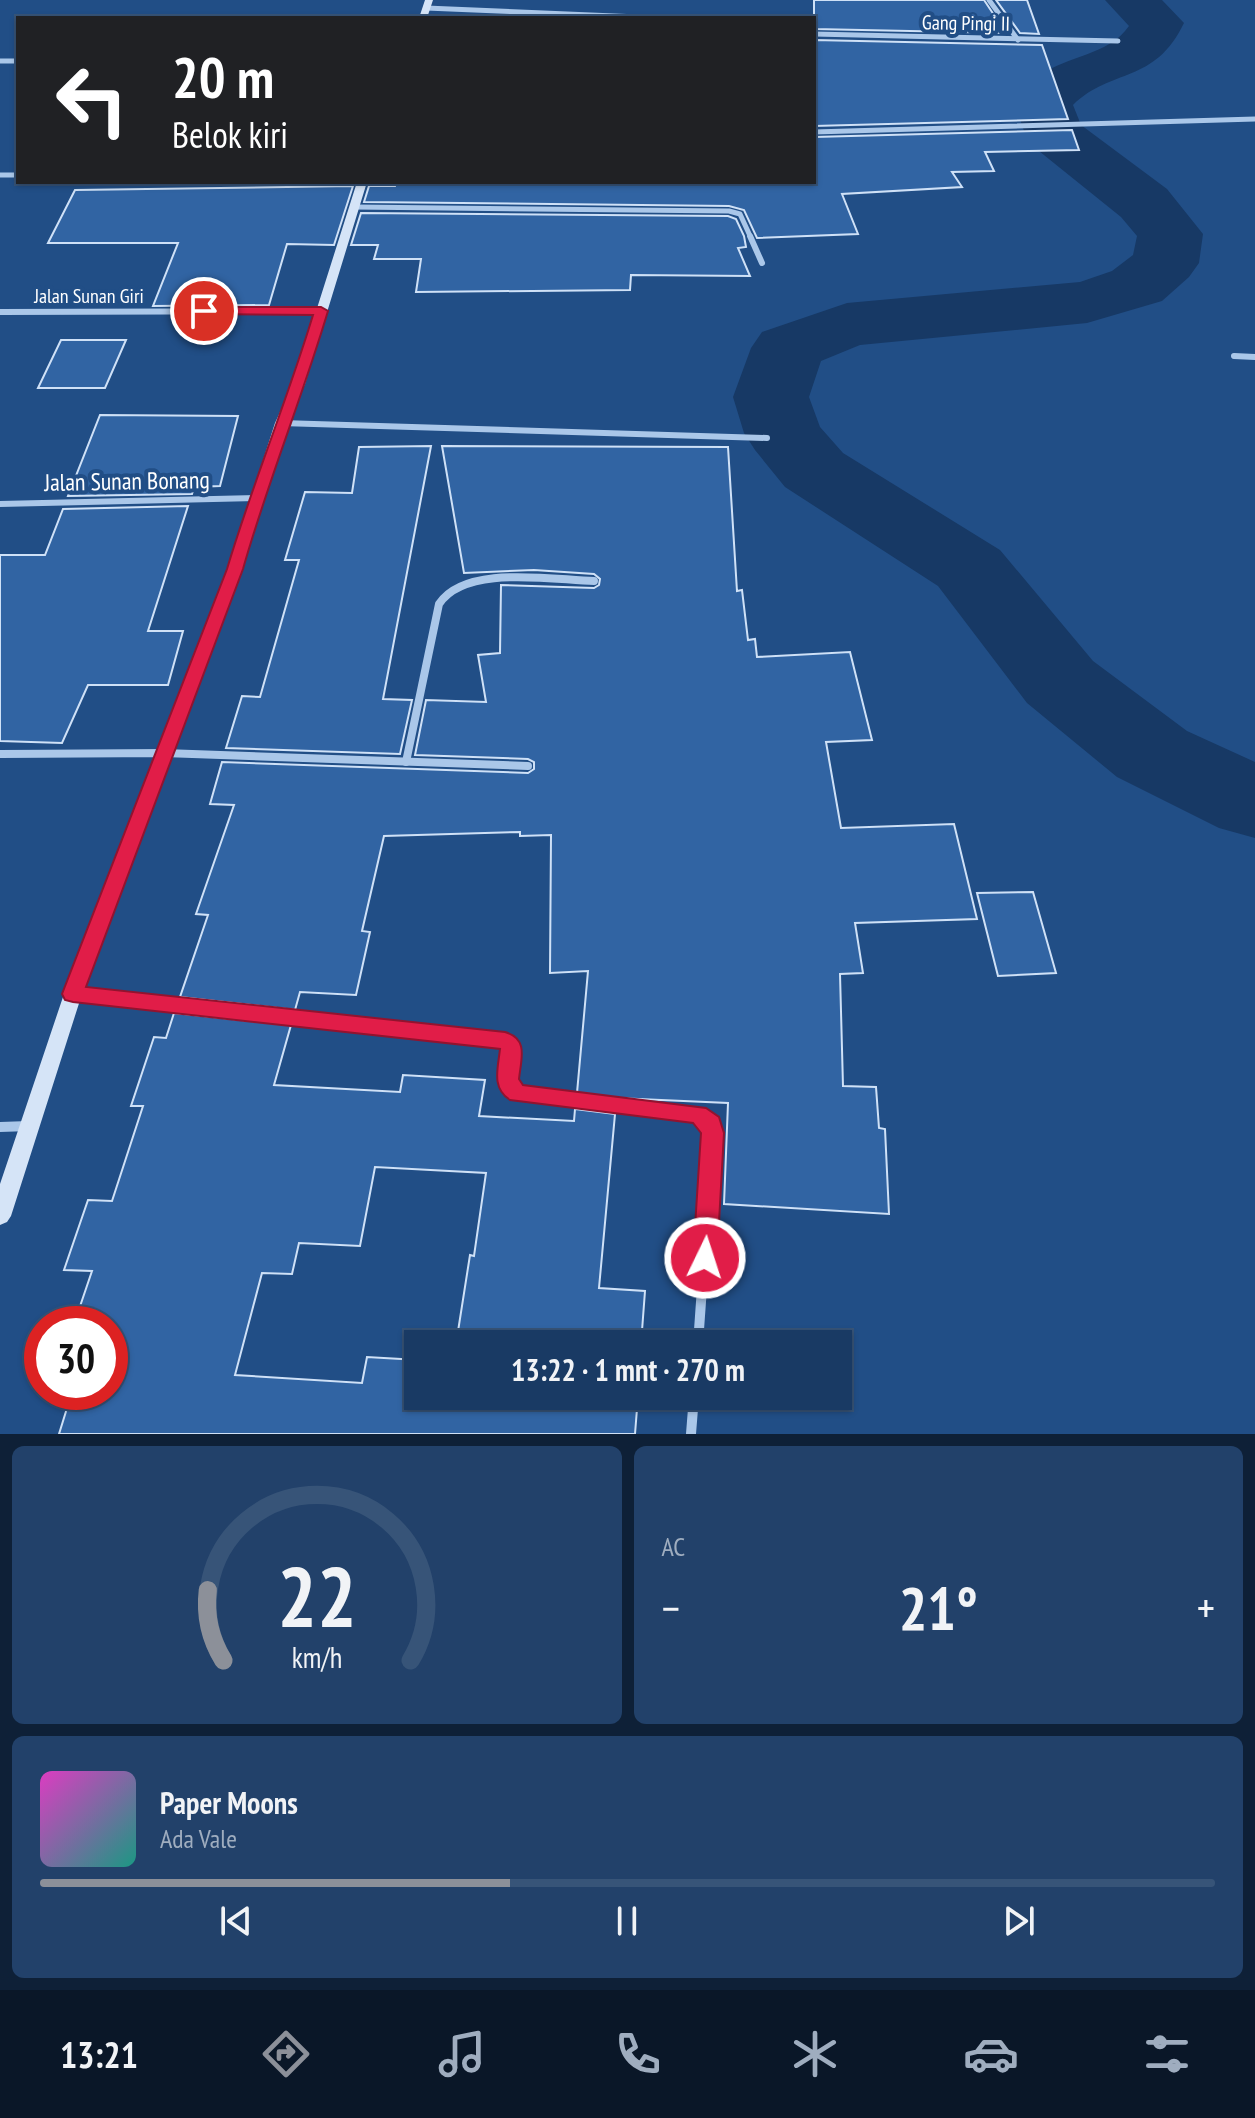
<!DOCTYPE html>
<html lang="id">
<meta charset="utf-8">
<style>
:root{--surface:#193a64;--page:#22416a;--text:#f1f3f6;--muted:#9fadbf;--line:#375478;--accent:#8c9099}
body{margin:0;font-family:"PT Sans Narrow",sans-serif;background:var(--page);color:var(--text);height:100vh;display:flex;flex-direction:column;font-size:30px;white-space:nowrap}
*{box-sizing:border-box;margin:0}
p{font-size:26px;color:var(--muted)}
.icon{flex:none;width:44px;height:44px;fill:none;stroke:currentColor;stroke-width:2;stroke-linecap:round;stroke-linejoin:round}
.map{position:relative;height:1434px;overflow:hidden}
.panel{display:flex;flex-direction:column;gap:12px;padding:12px;background:#0e2037;flex:1}
.panel>*{flex:none}
.guide{position:absolute;left:16px;top:16px;width:800px;height:168px;border-radius:0px;box-shadow:0 2px 6px #0004,0 0 0 2px var(--line);background:#202124;color:#fff;overflow:hidden}
.speed{position:absolute;left:24px;top:1306px;display:flex;gap:16px;font-size:40px;font-weight:700;text-align:center}
.speed>*{display:grid;place-content:center;width:104px;height:104px;border-radius:50%;background:var(--surface);box-shadow:0 2px 6px #0004,0 0 0 2px var(--line);line-height:1}
.speed .limit{border:12px solid #d22;background:#fff;color:#111}
.pin{position:absolute;display:grid;place-items:center;width:68px;height:68px;color:#fff;margin:-34px;border:4px solid #fff;border-radius:50%;box-shadow:0 2px 8px #0007}
.me{position:absolute;width:88px;margin:-44px;rotate:4deg;stroke-linejoin:round;filter:drop-shadow(0 0 6px #0008)}
.turn{display:flex;align-items:center;gap:28px;height:168px;padding:0 24px;font-size:36px}
.turn .icon{width:104px;height:104px;stroke-width:2.5}
.turn b{display:block;font-size:56px;line-height:68px}
.big{font-size:60px;font-weight:700;line-height:1.1}
.panel .card{flex:1;display:flex;flex-direction:column;justify-content:center;gap:12px;min-width:0;padding:0 28px;border-radius:12px;background:var(--page)}
.panel .dial{align-items:center;gap:0}
.dial svg{height:208px;overflow:visible;fill:none;stroke:var(--line);stroke-width:7;stroke-linecap:round;text-anchor:middle}
.dial text{fill:var(--text);stroke:none}
.song{display:flex;align-items:center;gap:24px}
.cover{width:96px;height:96px;border-radius:12px;background:linear-gradient(135deg,hsl(310 70% 55%),hsl(170 70% 35%))}
.played{height:8px;border-radius:4px;background:linear-gradient(90deg,var(--accent) 40%,var(--line) 40%)}
.keys{display:flex;justify-content:space-around;direction:ltr}
.heat{display:flex;justify-content:space-between;align-items:center;font-size:44px;direction:ltr}
.panel .tiles{flex:1;display:grid;gap:12px;grid-template-columns:1fr 1fr}
.card:last-child{grid-column:span 2}
.trip{position:absolute;left:404px;top:1330px;width:448px;height:80px;border-radius:0px;background:var(--surface);box-shadow:0 2px 6px #0004,0 0 0 2px var(--line);font-weight:700;line-height:80px;text-align:center}
.dock{display:flex;height:128px;justify-content:space-around;align-items:center;background:#0a1728;color:var(--muted)}
.dock .icon{width:56px;height:56px}
.dock .active{color:var(--accent)}
.dock b{font-size:36px;color:var(--text)}
.map>svg:first-child{display:block}
.lines{fill:none;stroke-linecap:round;stroke-linejoin:round}
.river{fill:#173965;fill-rule:evenodd}
.building{fill:#3164a3;stroke:#cfe1f7;stroke-width:2}
.street-far3{stroke:#aac7e9;stroke-width:5}
.street-far2{stroke:#aac7e9;stroke-width:6}
.street-far1{stroke:#aac7e9;stroke-width:8}
.street{stroke:#aac7e9;stroke-width:10}
.secondary{fill:#d5e4f7;fill-rule:evenodd}
.route{fill:#e11d48;stroke:#92132f;stroke-width:2}
.labels{text-anchor:middle;dominant-baseline:central;stroke-width:8;stroke-linejoin:round;paint-order:stroke}
.far-street-label{font-size:20px;fill:#fff;stroke:#214e86}
.street-label{font-size:24px;fill:#fff;stroke:#214e86}
</style>
<div class="map">
<svg width="1255" height="1434" viewBox="0 0 1255 1434">
<rect width="100%" height="100%" fill="#214e86"/>
<g class="lines">
<path class="river" d="M 1105,0 L 1162,0 L 1184,23 C 1154,85 1112,67 1073,105 L 1081,125 L 1167,189 L 1203,234 L 1199,263 L 1189,277 L 1162,301 L 1087,323 L 860,345 L 821,361 L 809,397 L 820,427 L 843,453 L 1000,550 L 1093,661 L 1187,731 L 1255,762 L 1255,838 L 1219,828 L 1117,777 L 1027,703 L 938,586 L 785,487 L 755,450 L 744,433 L 733,397 L 751,348 L 762,332 L 847,303 L 1080,282 L 1112,271 L 1133,255 L 1137,236 L 1121,217 L 1034,147 L 1025,134 L 1015,104 C 1022,94 1029,82 1040,75 C 1067,56 1109,55 1129,26 Z"/>
</g>
<g class="building">
<path d="M 814,0 L 984,0 L 1006,33 L 814,29 Z"/>
<path d="M 996,0 L 1027,0 L 1039,34 L 1020,33 Z"/>
<path d="M 814,40 L 1042,45 L 1068,119 L 814,126 Z"/>
<path d="M 1072,130 L 1079,150 L 985,152 L 994,171 L 952,172 L 962,187 L 842,194 L 858,234 L 757,238 L 744,210 L 729,206 L 364,202 L 369,186 L 395,186 L 396,182 L 814,182 L 814,137 Z"/>
<path d="M 353,186 L 334,245 L 287,244 L 269,305 L 153,306 L 178,243 L 48,243 L 75,190 Z"/>
<path d="M 361,213 L 728,216 L 736,219 L 744,236 L 746,247 L 738,248 L 750,276 L 631,275 L 630,290 L 416,292 L 421,259 L 374,259 L 378,245 L 351,245 Z"/>
<path d="M 61,340 L 126,340 L 105,388 L 38,388 Z"/>
<path d="M 100,415 L 238,416 L 220,486 L 194,487 L 192,494 L 68,496 Z"/>
<path d="M 431,446 L 383,699 L 412,700 L 400,754 L 226,748 L 242,696 L 260,697 L 299,560 L 285,560 L 305,492 L 352,493 L 359,447 Z"/>
<path d="M 442,446 L 728,447 L 737,591 L 742,590 L 748,640 L 755,639 L 757,657 L 850,652 L 872,740 L 826,742 L 841,828 L 954,824 L 977,919 L 855,923 L 863,973 L 840,974 L 843,1086 L 876,1087 L 879,1128 L 885,1129 L 889,1214 L 724,1204 L 728,1103 L 616,1098 L 577,1093 L 588,971 L 550,973 L 551,835 L 520,836 L 520,832 L 384,836 L 362,931 L 370,932 L 356,995 L 300,992 L 295,1010 L 180,997 L 208,915 L 196,914 L 234,805 L 210,804 L 222,762 L 528,773 L 534,769 L 534,762 L 528,759 L 415,755 L 426,700 L 486,702 L 478,655 L 500,653 L 501,585 L 594,588 L 599,585 L 600,579 L 594,574 L 534,570 L 464,573 Z"/>
<path d="M 188,506 L 148,631 L 183,631 L 168,685 L 88,685 L 62,743 L 0,741 L 0,555 L 45,555 L 63,509 Z"/>
<path d="M 1033,892 L 1056,973 L 998,976 L 977,893 Z"/>
<path d="M 174,1013 L 291,1025 L 274,1085 L 400,1092 L 403,1075 L 485,1080 L 479,1116 L 574,1121 L 575,1109 L 615,1114 L 599,1288 L 645,1291 L 641,1344 L 456,1344 L 470,1255 L 474,1256 L 486,1173 L 375,1167 L 360,1246 L 299,1243 L 292,1274 L 262,1273 L 235,1375 L 362,1383 L 367,1357 L 418,1360 L 418,1396 L 638,1396 L 635,1434 L 59,1434 L 72,1392 L 110,1392 L 110,1324 L 74,1324 L 92,1271 L 64,1270 L 88,1200 L 112,1201 L 143,1106 L 131,1106 L 154,1037 L 166,1038 Z"/>
</g>
<g class="lines">
<g class="street-far3">
<path d="M 989,0 L 1018,40"/>
<path d="M 426,8 L 662,18"/>
<path d="M 814,34 L 1118,41"/>
<path d="M 0,61 L 18,61"/>
<path d="M 814,132 L 1255,119"/>
<path d="M 0,175 L 18,175"/>
<path d="M 355,207 L 729,211 L 740,214 L 751,238"/>
</g>
<g class="street-far2">
<path d="M 750,236 L 762,263"/>
<path d="M 0,312 L 321,311"/>
<path d="M 1234,356 L 1255,357"/>
<path d="M 281,423 L 767,438"/>
<path d="M 0,504 L 256,498"/>
</g>
<g class="street-far1">
<path d="M 0,754 L 164,753 L 528,766"/>
<path d="M 406,762 L 439,604 C 465,564 552,580 594,581"/>
</g>
<g class="street">
<path d="M 73,994 L 505,1040 L 512,1045 L 509,1078 L 518,1094 L 706,1118 L 713,1133 L 698,1344"/>
<path d="M 0,1127 L 29,1126"/>
<path d="M 691,1434 L 694,1396"/>
</g>
<g class="secondary">
<path d="M 425,0 L 433,0 L 427,18 L 419,18 Z"/>
<path d="M 357,182 L 367,182 L 305,384 L 287,423 L 242,569 L 82,994 L 11,1216 L 7,1222 L 0,1225 L 0,1184 L 64,994 L 228,569 L 275,423 L 293,384 Z"/>
</g>
</g>
<path class="route" d="M 204,307 L 321,307 L 328,311 C 302,398 268,481 243,569 L 86,987 L 505,1032 C 529,1039 521,1059 519,1079 L 523,1085 L 706,1108 L 719,1117 L 724,1133 L 717,1258 L 713,1266 L 705,1269 L 696,1266 L 693,1258 L 701,1133 L 693,1123 L 510,1100 C 491,1088 498,1068 500,1049 L 73,1002 L 65,1000 L 62,994 L 227,569 C 253,482 287,401 313,315 L 200,314 L 198,311 Z"/>
<g class="labels">
<g class="far-street-label">
<text transform="translate(966 23) rotate(1)">Gang Pingi II</text>
<text x="89" y="296">Jalan Sunan Giri</text>
</g>
<g class="street-label">
<text transform="translate(127 481) rotate(-1)">Jalan Sunan Bonang</text>
</g>
</g>
</svg>
<div class="speed"><div class="limit">30</div></div>
<div class="pin" style="left:204px;top:311px;background:#d93025"><svg class="icon" aria-label="arrive" viewBox="0 0 24 24"><path d="M6 21V4h12l-3 4 3 4H6"/></svg></div>
<svg class="me" style="left:705px;top:1258px" viewBox="-20 -20 40 40"><circle r="17" fill="#e11d48" stroke="#fff" stroke-width="3"/><path d="M0-11L8 9 0 5-8 9z" fill="#fff"/></svg>
<div class="trip">13:22 · 1 mnt · 270 m</div>
<div class="guide">
<div class="turn"><svg class="icon" aria-label="left" viewBox="0 0 24 24"><path d="M17 20v-9H6M10 6l-5 5 5 5"/></svg><div><b>20 m</b>Belok kiri</div></div>
</div>
</div>
<section class="panel">
<div class="tiles">
<div class="card dial"><svg viewBox="0 0 100 80">
<path d="M14 69A42 42 0 1 1 86 69"/>
<path d="M14 69A42 42 0 0 1 8 42" stroke="#8c9099"/>
<text x="50" y="56" font-size="32" font-weight="700">22</text>
<text x="50" y="72" font-size="11">km/h</text>
</svg></div>
<div class="card"><p>AC</p>
<div class="heat"><a>−</a><b class="big">21°</b><a>+</a></div>
</div>
<div class="card">
<div class="song"><i class="cover"></i><div><b>Paper Moons</b><p>Ada Vale</p></div></div>
<div class="played"></div>
<div class="keys"><svg class="icon" aria-label="previous" viewBox="0 0 24 24"><path d="M18 5L8 12l10 7zM5 5v14"/></svg><svg class="icon" aria-label="pause" viewBox="0 0 24 24"><path d="M8 5v14M16 5v14"/></svg><svg class="icon" aria-label="next" viewBox="0 0 24 24"><path d="M6 5l10 7-10 7zM19 5v14"/></svg></div>
</div>
</div>
</section>
<nav class="dock">
<b>13:21</b>
<svg class="icon active" aria-label="directions" viewBox="0 0 24 24"><path d="M12 3l9 9-9 9-9-9zM9 14v-3h6M13 9l2 2-2 2"/></svg>
<svg class="icon" aria-label="music" viewBox="0 0 24 24"><path d="M9 18V5l10-2v13"/><circle cx="6" cy="18" r="3"/><circle cx="16" cy="16" r="3"/></svg>
<svg class="icon" aria-label="phone" viewBox="0 0 24 24"><path d="M5 4h4l2 5-3 2q2 4 5 5l2-3 5 2v4C11 20 4 13 5 4z"/></svg>
<svg class="icon" aria-label="climate" viewBox="0 0 24 24"><path d="M12 3v18M4 7l16 10M4 17L20 7"/></svg>
<svg class="icon" aria-label="car" viewBox="0 0 24 24"><path d="M5 17H2v-5l4-1 3-4h7l3 4 3 1v5h-3M9 17h6M6 11h13"/><circle cx="7" cy="17" r="2"/><circle cx="17" cy="17" r="2"/></svg>
<svg class="icon" aria-label="filters" viewBox="0 0 24 24"><path d="M4 7h16M4 17h16"/><circle cx="9" cy="7" r="2"/><circle cx="15" cy="17" r="2"/></svg>
</nav>
